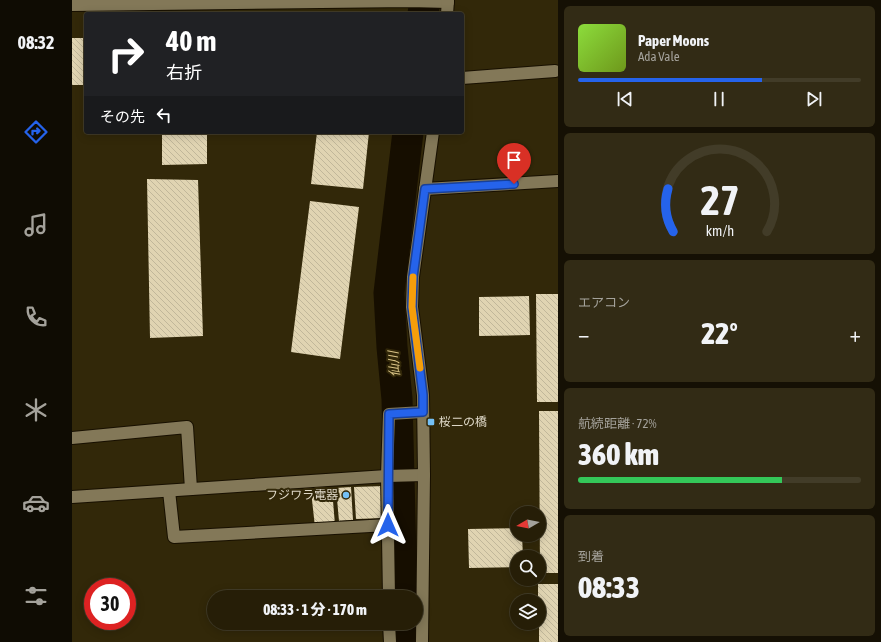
<!DOCTYPE html>
<html lang="ja">
<meta charset="utf-8">
<style>
:root{--surface:#261e07;--page:#322b15;--text:#f1f3f6;--muted:#a4a29b;--line:#423c28;--accent:#2563eb}
body{margin:0;font-family:"Asap Condensed","Noto Sans JP",sans-serif;background:var(--page);color:var(--text);height:100vh;display:flex;flex-direction:column;font-size:15px;white-space:nowrap}
*{box-sizing:border-box;margin:0}
p{font-size:13px;color:var(--muted)}
.icon{flex:none;width:22px;height:22px;fill:none;stroke:currentColor;stroke-width:2;stroke-linecap:round;stroke-linejoin:round}
.map{position:relative;flex:1;overflow:hidden}
.side{display:flex;flex-direction:column;gap:6px;padding:6px;background:#151004;width:323px}
.side>*{flex:none}
.banner{position:absolute;left:12px;top:12px;width:380px;height:122px;border-radius:4px;box-shadow:0 2px 10px #0003,0 0 0 1px var(--line);background:#202124;color:#fff;overflow:hidden}
.needle{width:26px;rotate:260deg}
.buttons{position:absolute;left:438px;top:506px;display:grid;gap:8px}
.buttons a{display:grid;place-items:center;width:36px;height:36px;border-radius:50%;background:var(--surface);box-shadow:0 2px 10px #0003,0 0 0 1px var(--line);font-size:20px}
.speed{position:absolute;left:12px;top:578px;display:flex;gap:8px;font-size:20px;font-weight:700;text-align:center}
.speed>*{display:grid;place-content:center;width:52px;height:52px;border-radius:50%;background:var(--surface);box-shadow:0 2px 10px #0003,0 0 0 1px var(--line);line-height:1}
.speed .limit{border:6px solid #d22;background:#fff;color:#111}
.pin{position:absolute;display:grid;place-items:center;width:34px;height:34px;color:#fff;margin:-41px -17px;border-radius:50% 50% 50% 0;rotate:-45deg;box-shadow:0 0 4px #0007}
.pin .icon{rotate:45deg}
.me{position:absolute;width:44px;margin:-22px;rotate:0deg;stroke-linejoin:round;filter:drop-shadow(0 0 3px #0008)}
.turn{display:flex;align-items:center;gap:14px;height:84px;padding:0 16px;font-size:18px}
.turn .icon{width:52px;height:52px;stroke-width:2.5}
.turn b{display:block;font-size:28px;line-height:34px}
.then{display:flex;align-items:center;height:38px;padding:0 16px;background:#0003;gap:8px;font-size:15px}
.big{font-size:30px;font-weight:800;line-height:1.1}
.side .widget{flex:1;display:flex;flex-direction:column;justify-content:center;gap:6px;min-width:0;padding:0 14px;border-radius:6px;background:var(--page)}
.side .dial{align-items:center;gap:0}
.dial svg{height:104px;overflow:visible;fill:none;stroke:var(--line);stroke-width:7;stroke-linecap:round;text-anchor:middle}
.dial text{fill:var(--text);stroke:none}
.song{display:flex;align-items:center;gap:12px}
.cover{width:48px;height:48px;border-radius:6px;background:linear-gradient(135deg,hsl(90 70% 55%),hsl(80 70% 35%))}
.played{height:4px;border-radius:2px;background:linear-gradient(90deg,var(--accent) 65%,var(--line) 65%)}
.keys{display:flex;justify-content:space-around;direction:ltr}
.heat{display:flex;justify-content:space-between;align-items:center;font-size:22px;direction:ltr}
.charge{height:6px;border-radius:3px;background:linear-gradient(90deg,#34c759 72%,var(--line) 0)}
.trip{position:absolute;left:135px;top:590px;width:216px;height:40px;border-radius:20px;background:var(--surface);box-shadow:0 2px 10px #0003,0 0 0 1px var(--line);font-weight:800;line-height:40px;text-align:center}
main{display:flex;flex:1;min-height:0}
.tab-bar{display:flex;flex-direction:column;width:72px;justify-content:space-around;align-items:center;background:#0f0c03;color:var(--muted)}
.tab-bar .icon{width:28px;height:28px}
.tab-bar .active{color:var(--accent)}
.tab-bar b{font-size:18px;color:var(--text)}
.map>svg:first-child{display:block}
.lines{fill:none;stroke-linecap:round;stroke-linejoin:round}
.river{stroke:#160e00;stroke-width:31}
.building{fill:url(#building-back-hatch)}
.minor-casing{stroke:#181000;stroke-width:14}
.minor{stroke:#837858;stroke-width:12}
.route-casing{stroke:#184099;stroke-width:10}
.route{stroke:#2563eb;stroke-width:7}
.slow{stroke:#f59e0b;stroke-width:7}
.poi-dot{fill:#74c0f6;stroke:#322809;stroke-width:1.5}
.labels{text-anchor:middle;dominant-baseline:central;stroke-width:4;stroke-linejoin:round;paint-order:stroke}
.poi-label{font-size:12px;fill:#ded8c7;stroke:#322809;text-anchor:start}
.water-label{font-size:13px;font-style:italic;fill:#dbc588;stroke:#322809}
</style>
<main>
<nav class="tab-bar">
<b>08:32</b>
<svg class="icon active" aria-label="directions" viewBox="0 0 24 24"><path d="M12 3l9 9-9 9-9-9zM9 14v-3h6M13 9l2 2-2 2"/></svg>
<svg class="icon" aria-label="music" viewBox="0 0 24 24"><path d="M9 18V5l10-2v13"/><circle cx="6" cy="18" r="3"/><circle cx="16" cy="16" r="3"/></svg>
<svg class="icon" aria-label="phone" viewBox="0 0 24 24"><path d="M5 4h4l2 5-3 2q2 4 5 5l2-3 5 2v4C11 20 4 13 5 4z"/></svg>
<svg class="icon" aria-label="climate" viewBox="0 0 24 24"><path d="M12 3v18M4 7l16 10M4 17L20 7"/></svg>
<svg class="icon" aria-label="car" viewBox="0 0 24 24"><path d="M5 17H2v-5l4-1 3-4h7l3 4 3 1v5h-3M9 17h6M6 11h13"/><circle cx="7" cy="17" r="2"/><circle cx="17" cy="17" r="2"/></svg>
<svg class="icon" aria-label="filters" viewBox="0 0 24 24"><path d="M4 7h16M4 17h16"/><circle cx="9" cy="7" r="2"/><circle cx="15" cy="17" r="2"/></svg>
</nav>
<div class="map">
<svg width="486" height="642" viewBox="0 0 486 642">
<defs>
<pattern id="building-back-hatch" width="6" height="6" patternUnits="userSpaceOnUse"><rect width="6" height="6" fill="#e0d4b2"/><path d="M-1 5l2 2M0 0l6 6M5-1l2 2" fill="none" stroke="#c1b79a"/></pattern>
</defs>
<rect width="100%" height="100%" fill="#322809"/>
<g class="lines">
<g class="river">
<path d="M 351,14 L 353,0"/>
<path d="M 330,597 L 325,399 L 320,347 L 317,293 L 336,132"/>
<path d="M 330,642 L 330,623"/>
</g>
</g>
<g class="building">
<rect x="0" y="38" width="14" height="47"/>
<path d="M 90,132 L 135,132 L 135,164 L 90,165 Z"/>
<path d="M 245,132 L 297,132 L 291,189 L 239,184 Z"/>
<path d="M 75,179 L 126,180 L 131,336 L 78,338 Z"/>
<path d="M 238,201 L 287,207 L 268,359 L 219,352 Z"/>
<path d="M 464,294 L 486,294 L 486,402 L 465,402 Z"/>
<path d="M 457,296 L 458,335 L 407,336 L 407,297 Z"/>
<path d="M 467,411 L 486,411 L 486,573 L 468,573 Z"/>
<path d="M 312,486 L 313,518 L 284,519 L 282,487 Z"/>
<path d="M 279,487 L 281,520 L 267,521 L 264,488 Z"/>
<path d="M 260,489 L 263,525 L 243,527 L 239,491 Z"/>
<path d="M 445,528 L 445,535 L 450,535 L 451,557 L 445,557 L 445,567 L 397,568 L 396,529 Z"/>
<path d="M 466,584 L 486,584 L 486,642 L 467,642 L 467,601 L 466,601 Z"/>
</g>
<g class="lines">
<defs>
<g id="minor">
<path d="M 0,5 L 338,1 L 376,2"/>
<path d="M 375,14 L 376,0"/>
<path d="M 390,78 L 483,71"/>
<path d="M 353,189 L 486,181"/>
<path d="M 0,438 L 115,427 L 119,489"/>
<path d="M 97,491 L 102,537 L 316,525"/>
<path d="M 0,497 L 315,476 L 352,475"/>
<path d="M 317,597 L 315,476 L 317,414 L 351,412"/>
<path d="M 317,623 L 318,642"/>
<path d="M 350,642 L 352,475 L 351,395 L 340,307 L 341,277 L 361,132"/>
</g>
</defs>
<use href="#minor" class="minor-casing"/>
<use href="#minor" class="minor"/>
</g>
<g class="lines">
<defs>
<path id="route" d="M 316,525 L 317,414 L 351,412 L 351,395 L 340,307 L 341,277 L 353,189 L 442,184"/>
</defs>
<use href="#route" class="route-casing"/>
<use href="#route" class="route"/>
<path class="slow" d="M 341,277 L 340,307 L 348,368"/>
</g>
<g class="poi-dot">
<rect x="355" y="418" width="8" height="8" rx="2"/>
<circle cx="274" cy="495" r="4"/>
</g>
<g class="labels">
<g class="poi-label">
<text x="367" y="422">桜二の橋</text>
<text x="266" y="495" text-anchor="end">フジワラ電器</text>
</g>
<g class="water-label">
<text transform="translate(322 364) rotate(-94)">仙川</text>
</g>
</g>
</svg>
<div class="buttons">
<a><svg class="needle" viewBox="-14 -14 28 28"><path d="M0-13l5 13h-10z" fill="#e53935"/><path d="M0 13l5-13h-10z" fill="#a4a29b"/></svg></a>
<a><svg class="icon" aria-label="search" viewBox="0 0 24 24"><circle cx="10" cy="10" r="6"/><path d="M15 15l6 6"/></svg></a>
<a><svg class="icon" aria-label="layers" viewBox="0 0 24 24"><path d="M12 4l9 5-9 5-9-5zM3 14l9 5 9-5"/></svg></a>
</div>
<div class="speed"><div class="limit">30</div></div>
<div class="pin" style="left:442px;top:184px;background:#d93025"><svg class="icon" aria-label="arrive" viewBox="0 0 24 24"><path d="M6 21V4h12l-3 4 3 4H6"/></svg></div>
<svg class="me" style="left:316px;top:525px" viewBox="-20 -20 40 40"><path d="M0-17L14 15 0 8-14 15z" fill="#2563eb" stroke="#fff" stroke-width="4"/></svg>
<div class="trip">08:33 · 1 分 · 170 m</div>
<div class="banner">
<div class="turn"><svg class="icon" aria-label="right" viewBox="0 0 24 24"><path d="M7 20v-9h11M14 6l5 5-5 5"/></svg><div><b>40 m</b>右折</div></div>
<div class="then">その先<svg class="icon" aria-label="left" viewBox="0 0 24 24"><path d="M17 20v-9H6M10 6l-5 5 5 5"/></svg></div>
</div>
</div>
<section class="side">
<div class="widget">
<div class="song"><i class="cover"></i><div><b>Paper Moons</b><p>Ada Vale</p></div></div>
<div class="played"></div>
<div class="keys"><svg class="icon" aria-label="previous" viewBox="0 0 24 24"><path d="M18 5L8 12l10 7zM5 5v14"/></svg><svg class="icon" aria-label="pause" viewBox="0 0 24 24"><path d="M8 5v14M16 5v14"/></svg><svg class="icon" aria-label="next" viewBox="0 0 24 24"><path d="M6 5l10 7-10 7zM19 5v14"/></svg></div>
</div>
<div class="widget dial"><svg viewBox="0 0 100 80">
<path d="M14 69A42 42 0 1 1 86 69"/>
<path d="M14 69A42 42 0 0 1 10 36" stroke="#2563eb"/>
<text x="50" y="56" font-size="32" font-weight="700">27</text>
<text x="50" y="72" font-size="11">km/h</text>
</svg></div>
<div class="widget"><p>エアコン</p>
<div class="heat"><a>−</a><b class="big">22°</b><a>+</a></div>
</div>
<div class="widget"><p>航続距離 · 72%</p><b class="big">360 km</b><div class="charge"></div></div>
<div class="widget"><p>到着</p><b class="big">08:33</b></div>
</section>
</main>
